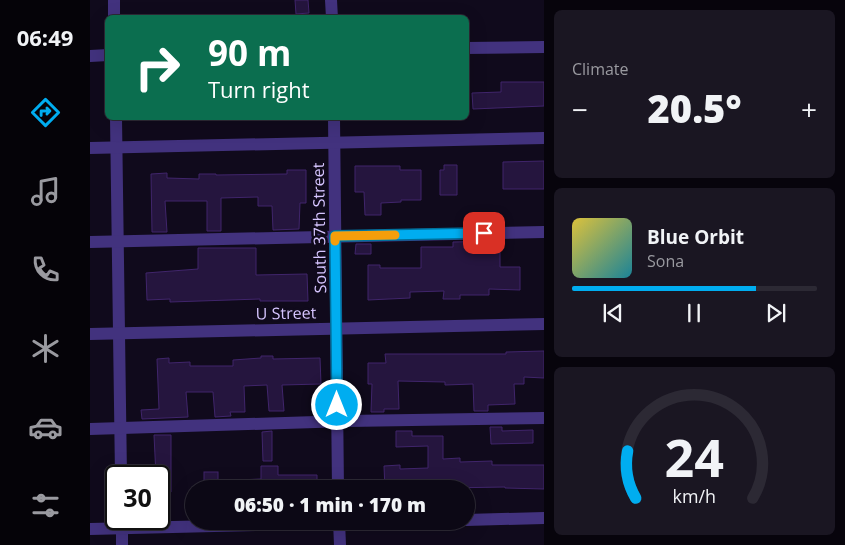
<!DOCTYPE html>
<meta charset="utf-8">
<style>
:root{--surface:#0c0815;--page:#1a1622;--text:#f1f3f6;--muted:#9a9aa0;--line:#2c2934;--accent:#00adf0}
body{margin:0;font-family:"Open Sans",sans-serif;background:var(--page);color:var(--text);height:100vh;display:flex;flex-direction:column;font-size:19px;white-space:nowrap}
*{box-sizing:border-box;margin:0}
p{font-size:16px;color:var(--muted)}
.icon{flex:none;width:28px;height:28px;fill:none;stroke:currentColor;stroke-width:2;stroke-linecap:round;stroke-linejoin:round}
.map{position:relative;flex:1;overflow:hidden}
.details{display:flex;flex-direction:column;gap:10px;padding:10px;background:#07040c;width:301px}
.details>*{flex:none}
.guide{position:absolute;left:15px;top:15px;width:364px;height:105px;border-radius:8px;box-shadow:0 5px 20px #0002,0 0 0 1px var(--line);background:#0b6e4f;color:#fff;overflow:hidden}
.speed{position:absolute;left:15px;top:465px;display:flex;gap:10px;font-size:25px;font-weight:700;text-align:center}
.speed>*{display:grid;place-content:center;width:65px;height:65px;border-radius:50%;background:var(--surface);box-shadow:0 5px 20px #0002,0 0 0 1px var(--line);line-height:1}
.speed .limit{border:2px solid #111;border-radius:8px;background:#fff;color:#111}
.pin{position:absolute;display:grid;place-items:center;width:42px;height:42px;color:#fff;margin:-21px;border-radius:10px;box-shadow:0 2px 8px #0006}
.me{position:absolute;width:55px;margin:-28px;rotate:0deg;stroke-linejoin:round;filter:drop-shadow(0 0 4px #0008)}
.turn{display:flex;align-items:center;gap:18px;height:105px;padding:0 20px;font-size:22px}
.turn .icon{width:65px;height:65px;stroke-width:2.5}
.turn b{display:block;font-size:35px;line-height:42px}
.big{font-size:38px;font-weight:800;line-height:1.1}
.details .card{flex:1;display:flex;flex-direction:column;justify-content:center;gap:8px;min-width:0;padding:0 18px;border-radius:8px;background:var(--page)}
.details .dial{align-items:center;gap:0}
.dial svg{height:130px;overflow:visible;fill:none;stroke:var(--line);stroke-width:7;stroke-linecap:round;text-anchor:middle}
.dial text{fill:var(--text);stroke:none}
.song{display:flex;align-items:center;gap:15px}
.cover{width:60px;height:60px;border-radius:8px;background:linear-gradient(135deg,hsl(50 70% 55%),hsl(190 70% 35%))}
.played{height:5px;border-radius:2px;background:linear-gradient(90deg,var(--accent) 75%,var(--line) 75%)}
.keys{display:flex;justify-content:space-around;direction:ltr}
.heat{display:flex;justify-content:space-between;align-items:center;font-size:28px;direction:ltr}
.trip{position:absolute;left:95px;top:480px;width:290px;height:50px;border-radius:25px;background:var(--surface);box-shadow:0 5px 20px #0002,0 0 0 1px var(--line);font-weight:800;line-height:50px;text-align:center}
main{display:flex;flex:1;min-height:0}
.menu{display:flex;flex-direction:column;width:90px;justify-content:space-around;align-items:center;background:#050308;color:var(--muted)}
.menu .icon{width:35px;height:35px}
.menu .on{color:var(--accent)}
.menu b{font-size:22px;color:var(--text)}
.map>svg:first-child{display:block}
.building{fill:#25153e;stroke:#40256b}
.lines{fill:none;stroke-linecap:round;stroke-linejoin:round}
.minor{stroke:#42327e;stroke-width:12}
.route-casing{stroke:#00709c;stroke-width:12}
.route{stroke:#00adf0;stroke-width:9}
.slow{stroke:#f59e0b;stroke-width:9}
.labels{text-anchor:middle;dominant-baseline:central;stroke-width:5;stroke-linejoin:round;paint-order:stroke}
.street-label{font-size:16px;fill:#d6c5ff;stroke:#100a1c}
</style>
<main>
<nav class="menu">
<b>06:49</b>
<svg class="icon on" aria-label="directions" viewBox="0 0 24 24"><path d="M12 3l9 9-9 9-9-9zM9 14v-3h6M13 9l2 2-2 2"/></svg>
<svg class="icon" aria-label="music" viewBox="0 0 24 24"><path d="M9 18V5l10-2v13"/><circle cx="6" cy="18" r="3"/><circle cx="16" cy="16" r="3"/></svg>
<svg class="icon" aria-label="phone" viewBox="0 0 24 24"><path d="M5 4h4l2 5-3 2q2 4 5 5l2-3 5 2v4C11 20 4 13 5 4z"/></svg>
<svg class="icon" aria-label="climate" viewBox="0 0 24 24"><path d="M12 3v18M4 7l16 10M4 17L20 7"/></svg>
<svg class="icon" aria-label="car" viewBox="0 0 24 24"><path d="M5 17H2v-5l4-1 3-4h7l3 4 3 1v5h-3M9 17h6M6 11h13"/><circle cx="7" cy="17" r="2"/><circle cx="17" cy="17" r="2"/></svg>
<svg class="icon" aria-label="filters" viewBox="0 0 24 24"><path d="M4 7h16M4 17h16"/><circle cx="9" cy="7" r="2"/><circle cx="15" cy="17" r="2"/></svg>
</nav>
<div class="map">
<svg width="454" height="545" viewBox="0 0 454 545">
<rect width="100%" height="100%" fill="#100a1c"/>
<g class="building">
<path d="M 205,0 L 218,0 L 219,13 L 206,14 Z"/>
<path d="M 411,82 L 454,82 L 454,106 L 383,109 L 382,93 L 411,92 Z"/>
<path d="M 454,161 L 454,189 L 413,189 L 413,162 Z"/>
<path d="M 354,165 L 367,165 L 367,195 L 350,195 L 350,170 L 354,170 Z"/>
<path d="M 265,166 L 310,166 L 310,170 L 331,170 L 331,200 L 311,200 L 311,202 L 291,203 L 291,215 L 275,215 L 274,192 L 265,192 Z"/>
<path d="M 197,170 L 216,170 L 216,203 L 210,203 L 209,229 L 183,230 L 182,206 L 168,206 L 168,197 L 131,198 L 131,231 L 117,231 L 117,201 L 75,201 L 77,232 L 62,232 L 61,174 L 77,173 L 77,178 L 109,179 L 109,174 L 126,174 L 126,175 L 197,174 Z"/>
<path d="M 410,241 L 410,267 L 430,267 L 430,290 L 399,289 L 399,295 L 370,295 L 370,299 L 353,299 L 354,291 L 320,292 L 320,298 L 278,300 L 278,265 L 290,265 L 290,268 L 331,268 L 331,247 L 363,247 L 363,242 Z"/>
<path d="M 266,244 L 281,244 L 281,254 L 265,254 Z"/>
<path d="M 108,248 L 166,248 L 166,275 L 217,274 L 218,301 L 170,301 L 170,299 L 80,302 L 80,299 L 57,300 L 56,273 L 108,269 Z"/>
<path d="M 454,351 L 454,378 L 434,377 L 434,384 L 424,384 L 425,404 L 398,405 L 398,411 L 384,411 L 383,384 L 355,385 L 355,382 L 308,381 L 309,409 L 294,409 L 294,412 L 281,412 L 282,384 L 278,384 L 278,363 L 296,363 L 295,354 L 416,354 L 416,352 Z"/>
<path d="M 171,356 L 183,356 L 183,359 L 230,358 L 231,384 L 192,385 L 194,411 L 179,411 L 177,385 L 154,386 L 155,412 L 140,412 L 141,416 L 125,417 L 123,392 L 96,392 L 98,417 L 52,419 L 51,410 L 69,409 L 67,359 L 79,358 L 79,363 L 100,362 L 100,366 L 143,366 L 143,360 L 171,358 Z"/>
<path d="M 400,427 L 412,427 L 412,431 L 443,430 L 443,443 L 401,444 Z"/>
<path d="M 182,431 L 182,461 L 173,461 L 172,432 Z"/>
<path d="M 306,431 L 322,431 L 322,436 L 353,436 L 353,459 L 370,458 L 370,462 L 402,461 L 402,465 L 454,465 L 454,489 L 415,488 L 415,487 L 295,489 L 294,466 L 310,465 L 310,469 L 338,468 L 338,446 L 306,447 Z"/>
<path d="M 64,435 L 81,435 L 81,492 L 69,492 L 69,476 L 66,476 Z"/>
<path d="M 171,466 L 188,466 L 188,475 L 227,475 L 227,489 L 148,489 L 148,480 L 171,479 Z"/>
<rect x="114" y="472" width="14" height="17"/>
</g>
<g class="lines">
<g class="minor">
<path d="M 24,0 L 24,18"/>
<path d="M 241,0 L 242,18"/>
<path d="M 376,48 L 454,47"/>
<path d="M 0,56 L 18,55"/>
<path d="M 26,118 L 31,476"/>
<path d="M 244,118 L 248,489"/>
<path d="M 0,148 L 454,138"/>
<path d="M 0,242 L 454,232"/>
<path d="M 0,334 L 454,324"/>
<path d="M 0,429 L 257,421 L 454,418"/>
<path d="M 32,519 L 32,545"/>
<path d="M 376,520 L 454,518"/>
<path d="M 249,521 L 250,545"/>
<path d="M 0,529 L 333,521"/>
</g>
</g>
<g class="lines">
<defs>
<path id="route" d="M 247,405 L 245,236 L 394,233"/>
</defs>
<use href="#route" class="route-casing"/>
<use href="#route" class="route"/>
<path class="slow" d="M 245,241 L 245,236 L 305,235"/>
</g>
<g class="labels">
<g class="street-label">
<text transform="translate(229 228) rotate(-91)">South 37th Street</text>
<text transform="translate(196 313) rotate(-1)">U Street</text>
</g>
</g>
</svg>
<div class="speed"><div class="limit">30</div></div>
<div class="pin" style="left:394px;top:233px;background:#d93025"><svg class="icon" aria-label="arrive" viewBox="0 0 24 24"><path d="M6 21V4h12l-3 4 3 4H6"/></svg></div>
<svg class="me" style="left:247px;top:405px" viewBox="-20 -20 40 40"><circle r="17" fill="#00adf0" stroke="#fff" stroke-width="3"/><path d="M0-11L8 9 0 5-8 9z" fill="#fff"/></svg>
<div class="trip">06:50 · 1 min · 170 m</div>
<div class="guide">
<div class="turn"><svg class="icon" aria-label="right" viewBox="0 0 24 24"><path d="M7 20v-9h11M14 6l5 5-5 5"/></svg><div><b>90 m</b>Turn right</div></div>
</div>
</div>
<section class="details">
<div class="card"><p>Climate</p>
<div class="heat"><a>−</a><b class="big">20.5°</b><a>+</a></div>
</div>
<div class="card">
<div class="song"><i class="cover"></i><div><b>Blue Orbit</b><p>Sona</p></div></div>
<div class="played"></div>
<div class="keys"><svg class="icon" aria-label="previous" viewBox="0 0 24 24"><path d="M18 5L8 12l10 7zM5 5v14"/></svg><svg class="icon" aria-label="pause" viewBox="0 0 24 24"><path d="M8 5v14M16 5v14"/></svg><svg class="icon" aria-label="next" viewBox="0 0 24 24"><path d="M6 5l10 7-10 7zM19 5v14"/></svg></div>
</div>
<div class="card dial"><svg viewBox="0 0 100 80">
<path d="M14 69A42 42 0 1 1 86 69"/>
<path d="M14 69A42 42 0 0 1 9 40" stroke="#00adf0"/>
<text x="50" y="56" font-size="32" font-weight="700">24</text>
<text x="50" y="72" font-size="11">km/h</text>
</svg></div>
</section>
</main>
